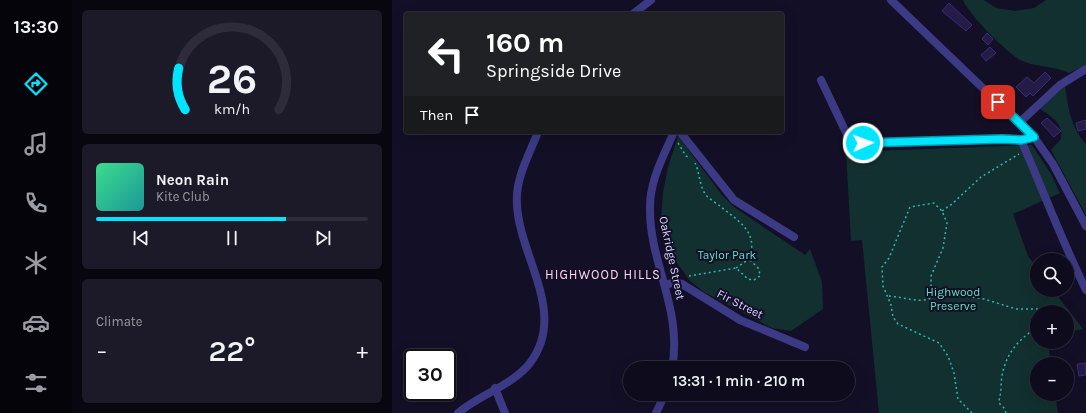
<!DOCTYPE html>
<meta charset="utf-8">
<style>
:root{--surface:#0e0b1c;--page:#1c1929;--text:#f1f3f6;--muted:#9b9ba3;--line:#2e2b3b;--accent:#00e5ff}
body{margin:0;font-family:Karla,sans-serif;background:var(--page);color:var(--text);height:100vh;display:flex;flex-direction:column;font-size:15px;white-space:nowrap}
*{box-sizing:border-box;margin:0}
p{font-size:13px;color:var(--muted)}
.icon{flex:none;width:22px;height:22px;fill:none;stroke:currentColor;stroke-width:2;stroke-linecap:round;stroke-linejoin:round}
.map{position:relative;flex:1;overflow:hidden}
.details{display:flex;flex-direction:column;gap:10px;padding:10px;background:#08060f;width:320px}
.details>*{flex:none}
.banner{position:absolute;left:12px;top:12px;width:380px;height:122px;border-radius:4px;box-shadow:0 4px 16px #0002,0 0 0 1px var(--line);background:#202124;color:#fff;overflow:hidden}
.tools{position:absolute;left:638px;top:253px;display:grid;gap:8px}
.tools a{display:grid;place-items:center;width:44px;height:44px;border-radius:50%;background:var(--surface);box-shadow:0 4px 16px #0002,0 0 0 1px var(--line);font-size:20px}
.speed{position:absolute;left:12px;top:349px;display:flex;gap:8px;font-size:20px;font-weight:700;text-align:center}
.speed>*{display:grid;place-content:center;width:52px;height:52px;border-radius:50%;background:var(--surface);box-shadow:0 4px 16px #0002,0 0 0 1px var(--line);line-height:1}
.speed .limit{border:2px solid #111;border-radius:6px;background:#fff;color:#111}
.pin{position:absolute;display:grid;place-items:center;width:34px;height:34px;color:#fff;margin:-17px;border-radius:8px;box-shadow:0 2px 6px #0006}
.me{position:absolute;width:44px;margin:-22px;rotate:88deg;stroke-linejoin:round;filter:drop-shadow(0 0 3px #0008)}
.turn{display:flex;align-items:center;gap:14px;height:84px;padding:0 16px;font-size:18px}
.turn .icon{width:52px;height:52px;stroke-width:2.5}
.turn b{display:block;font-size:28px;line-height:34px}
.then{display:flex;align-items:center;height:38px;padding:0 16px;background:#0003;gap:8px;font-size:15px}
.big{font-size:30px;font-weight:600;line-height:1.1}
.details .tile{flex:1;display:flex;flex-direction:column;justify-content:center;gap:6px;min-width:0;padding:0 14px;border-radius:6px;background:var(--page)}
.details .dial{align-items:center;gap:0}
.dial svg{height:104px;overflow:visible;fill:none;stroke:var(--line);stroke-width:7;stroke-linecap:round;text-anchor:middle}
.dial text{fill:var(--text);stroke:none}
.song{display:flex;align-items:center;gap:12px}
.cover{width:48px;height:48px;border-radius:6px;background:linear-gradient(135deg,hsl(150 70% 55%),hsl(180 70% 35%))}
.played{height:4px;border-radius:2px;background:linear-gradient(90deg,var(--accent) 70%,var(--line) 70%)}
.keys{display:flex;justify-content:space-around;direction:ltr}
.heat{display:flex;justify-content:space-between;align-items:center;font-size:22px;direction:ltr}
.trip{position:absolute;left:231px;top:361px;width:232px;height:40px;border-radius:20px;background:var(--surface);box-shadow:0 4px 16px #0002,0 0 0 1px var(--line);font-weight:600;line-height:40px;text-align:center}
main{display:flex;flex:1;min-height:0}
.tab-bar{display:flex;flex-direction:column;width:72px;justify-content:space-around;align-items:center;background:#06040b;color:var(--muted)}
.tab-bar .icon{width:28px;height:28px}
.tab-bar .active{color:var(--accent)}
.tab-bar b{font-size:18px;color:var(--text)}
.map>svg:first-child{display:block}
.green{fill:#12302f}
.building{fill:#241b47;stroke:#3b2d73}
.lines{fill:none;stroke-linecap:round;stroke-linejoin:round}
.path{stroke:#2fb8b0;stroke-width:1.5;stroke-dasharray:2 3;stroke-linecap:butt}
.minor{stroke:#3d3a85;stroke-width:8}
.route-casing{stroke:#0095a6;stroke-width:10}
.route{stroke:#00e5ff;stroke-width:7}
.labels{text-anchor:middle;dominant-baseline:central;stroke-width:4;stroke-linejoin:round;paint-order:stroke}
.park-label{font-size:12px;fill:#5fe0c0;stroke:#130f26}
.street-label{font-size:12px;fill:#d9d4ff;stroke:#130f26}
.neighbourhood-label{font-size:13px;letter-spacing:1px;fill:#ffd6f0;stroke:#130f26}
</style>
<main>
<nav class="tab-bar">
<b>13:30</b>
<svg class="icon active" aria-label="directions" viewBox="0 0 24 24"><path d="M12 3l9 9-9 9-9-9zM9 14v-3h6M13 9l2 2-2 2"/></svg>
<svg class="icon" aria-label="music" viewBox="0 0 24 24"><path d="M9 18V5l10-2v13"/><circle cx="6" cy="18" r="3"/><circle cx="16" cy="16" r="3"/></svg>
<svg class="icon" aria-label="phone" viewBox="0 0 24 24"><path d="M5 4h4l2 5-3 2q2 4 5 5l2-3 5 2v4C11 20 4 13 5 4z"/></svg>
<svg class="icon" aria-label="climate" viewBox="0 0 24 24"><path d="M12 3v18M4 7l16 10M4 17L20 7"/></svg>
<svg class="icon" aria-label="car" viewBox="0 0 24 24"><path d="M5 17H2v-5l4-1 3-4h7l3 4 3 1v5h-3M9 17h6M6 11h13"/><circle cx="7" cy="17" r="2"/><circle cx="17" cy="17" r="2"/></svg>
<svg class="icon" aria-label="filters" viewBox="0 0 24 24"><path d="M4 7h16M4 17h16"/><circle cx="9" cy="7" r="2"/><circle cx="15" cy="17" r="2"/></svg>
</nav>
<section class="details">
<div class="tile dial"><svg viewBox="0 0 100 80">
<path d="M14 69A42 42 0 1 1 86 69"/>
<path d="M14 69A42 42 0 0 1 9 37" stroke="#00e5ff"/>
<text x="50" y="56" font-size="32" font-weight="700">26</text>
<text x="50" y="72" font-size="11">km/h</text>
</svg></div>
<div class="tile">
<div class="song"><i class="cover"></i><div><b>Neon Rain</b><p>Kite Club</p></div></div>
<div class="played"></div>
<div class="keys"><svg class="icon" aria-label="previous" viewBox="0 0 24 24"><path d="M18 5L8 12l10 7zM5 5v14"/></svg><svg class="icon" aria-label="pause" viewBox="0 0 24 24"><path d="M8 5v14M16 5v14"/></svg><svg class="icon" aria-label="next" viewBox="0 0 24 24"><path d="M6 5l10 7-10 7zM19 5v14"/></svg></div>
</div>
<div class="tile"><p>Climate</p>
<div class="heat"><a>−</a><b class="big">22°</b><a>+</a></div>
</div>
</section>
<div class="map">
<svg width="694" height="413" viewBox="0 0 694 413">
<rect width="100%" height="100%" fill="#130f26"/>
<g class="green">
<path d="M 571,0 L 592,0 L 604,8 L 623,11 L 642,8 L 654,0 L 694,0 L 694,65 L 677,73 C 662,66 645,67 630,61 C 616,54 576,14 571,0 Z"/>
<path d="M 673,86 C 676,107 679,128 694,144 L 694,215 L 659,150 L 669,139 C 672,124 659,116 648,109 Z"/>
<path d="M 286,136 L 330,195 L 342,207 L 413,255 L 418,249 L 430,282 L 431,309 L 399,331 L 380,328 L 312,292 L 298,281 L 280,256 L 269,220 L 271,192 L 276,167 Z"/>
<path d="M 640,145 L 659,174 L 668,193 L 621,214 L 636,256 L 645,268 L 645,290 L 661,290 L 691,329 L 675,332 L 675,312 L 645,312 L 645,342 L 656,342 L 659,364 L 645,364 L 645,394 L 663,394 L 666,413 L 487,413 L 470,240 L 459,241 L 454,152 Z"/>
</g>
<g class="building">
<path d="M 557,3 L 580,25 L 574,31 L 550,11 Z"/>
<path d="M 595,33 L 601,39 L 596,45 L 590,39 Z"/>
<path d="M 598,47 L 604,53 L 594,61 L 589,55 Z"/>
<path d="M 653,72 L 659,78 L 641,96 L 638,93 L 634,97 L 624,87 L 635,77 L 642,83 Z"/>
<path d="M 655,118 L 669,131 L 662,137 L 649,123 Z"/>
<path d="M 694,120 L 694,129 L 686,131 L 684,123 Z"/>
<path d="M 694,363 L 694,375 L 687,376 L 685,364 Z"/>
</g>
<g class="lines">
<g class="path">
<path d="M 286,143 L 294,156 L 298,158"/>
<path d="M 550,211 L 560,204 L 589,177 L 627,154"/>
<path d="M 344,268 L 357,259"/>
<path d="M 297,276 L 344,268 L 356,279 L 362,280 L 368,276 L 367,269 L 357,259 C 367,233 348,222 329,207 C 325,203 318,200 314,195 C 307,186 308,173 303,163"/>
<path d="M 497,296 C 513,297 530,305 543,296"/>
<path d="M 580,413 L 566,399 L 562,373 L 556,356 L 547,343 L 506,324 L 501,317 L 499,305 L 491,286 L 490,267 L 497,258 L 518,207 L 542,203 L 550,211 L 555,223 L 551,248 L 539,276 L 539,285 L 543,296 L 555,295 L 580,297 L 592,299 L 624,309 L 648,309 L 649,312"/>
<path d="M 614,413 L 612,408 L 607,403 C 607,398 609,394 609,388 C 609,362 622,341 645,328"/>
</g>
<g class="minor">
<path d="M 499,0 L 642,137 L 661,164 L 694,226"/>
<path d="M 241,14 L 259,0"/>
<path d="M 429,80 L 459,143 L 610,139 L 629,140 L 642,137"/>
<path d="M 628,122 L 668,85 L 694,69"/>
<path d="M 288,132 L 342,200 L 402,237"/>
<path d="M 629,140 C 651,190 670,241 694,290"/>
<path d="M 274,285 L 282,282 L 290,284 L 348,320 L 413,347"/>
<path d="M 280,368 C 291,311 258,264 258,210 C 257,182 271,157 282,132"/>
<path d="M 103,388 L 113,413"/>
<path d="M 66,413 C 87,395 121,385 138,363 C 176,313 127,257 125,204 C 123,179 137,155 146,132"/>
<path d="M 264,413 L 273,394"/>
</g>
</g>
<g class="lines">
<defs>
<path id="route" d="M 471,143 L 610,139 L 629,140 L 642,137 L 606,102"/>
</defs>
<use href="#route" class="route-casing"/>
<use href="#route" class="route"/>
</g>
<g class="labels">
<g class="park-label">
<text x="335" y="255">Taylor Park</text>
<text x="561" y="292">Highwood<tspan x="561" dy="14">Preserve</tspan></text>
</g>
<g class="street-label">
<text transform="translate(280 258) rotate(78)">Oakridge Street</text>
<text transform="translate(348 304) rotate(27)">Fir Street</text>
</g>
<g class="neighbourhood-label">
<text x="211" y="274">HIGHWOOD HILLS</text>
</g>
</g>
</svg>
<div class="tools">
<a><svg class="icon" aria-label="search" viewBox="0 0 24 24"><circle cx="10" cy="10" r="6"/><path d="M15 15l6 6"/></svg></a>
<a>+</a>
<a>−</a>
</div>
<div class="speed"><div class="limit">30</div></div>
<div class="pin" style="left:606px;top:102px;background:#d93025"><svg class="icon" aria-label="arrive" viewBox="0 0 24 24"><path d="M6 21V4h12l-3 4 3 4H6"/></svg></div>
<svg class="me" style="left:471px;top:143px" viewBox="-20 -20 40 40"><circle r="17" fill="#00e5ff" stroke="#fff" stroke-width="3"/><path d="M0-11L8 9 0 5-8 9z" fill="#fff"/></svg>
<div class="trip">13:31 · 1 min · 210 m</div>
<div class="banner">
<div class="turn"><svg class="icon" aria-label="left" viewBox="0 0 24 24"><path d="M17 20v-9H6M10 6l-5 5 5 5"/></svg><div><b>160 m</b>Springside Drive</div></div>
<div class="then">Then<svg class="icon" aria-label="arrive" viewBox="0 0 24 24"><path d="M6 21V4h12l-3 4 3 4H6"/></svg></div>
</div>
</div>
</main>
